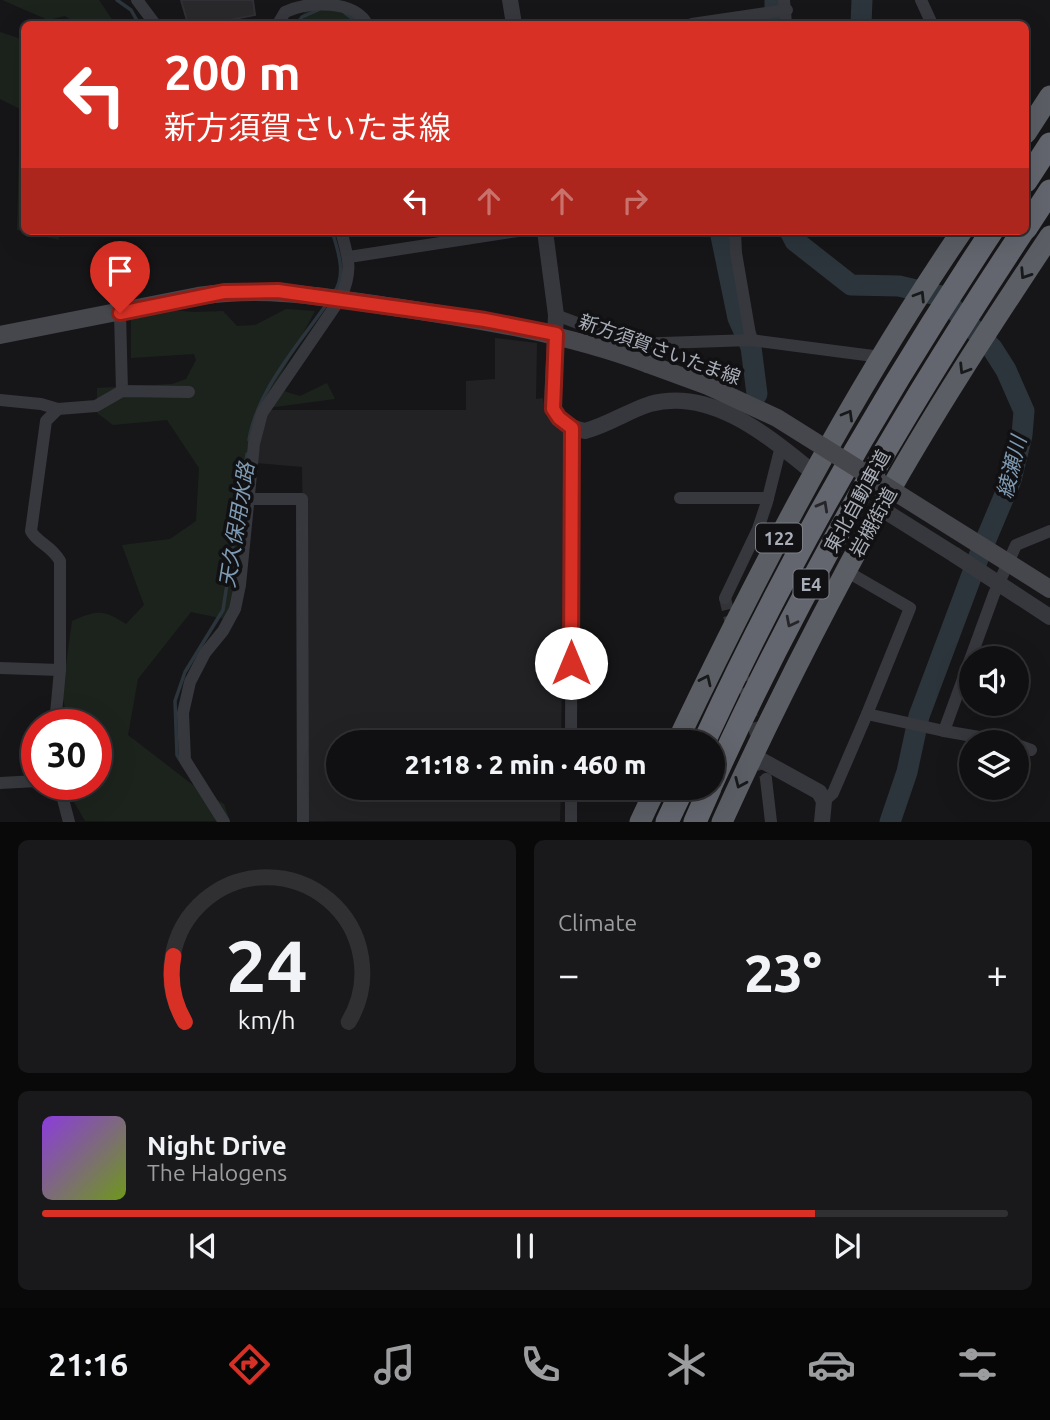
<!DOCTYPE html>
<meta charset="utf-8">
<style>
:root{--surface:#101012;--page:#19191b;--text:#f1f3f6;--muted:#9c9d9f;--line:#303032;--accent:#d93025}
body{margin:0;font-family:Ubuntu,"Noto Sans JP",sans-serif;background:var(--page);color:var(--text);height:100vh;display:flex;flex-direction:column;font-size:26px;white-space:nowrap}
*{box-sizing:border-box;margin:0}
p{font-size:23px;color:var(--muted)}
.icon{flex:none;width:38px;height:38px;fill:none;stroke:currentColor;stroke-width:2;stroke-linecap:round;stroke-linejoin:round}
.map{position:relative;height:822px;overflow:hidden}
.drawer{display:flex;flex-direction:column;gap:18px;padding:18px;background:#09090a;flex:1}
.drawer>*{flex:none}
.hud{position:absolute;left:21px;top:21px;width:1008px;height:214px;border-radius:10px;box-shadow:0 7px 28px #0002,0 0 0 2px var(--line);background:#d93025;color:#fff;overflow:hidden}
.buttons{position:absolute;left:959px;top:646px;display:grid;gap:14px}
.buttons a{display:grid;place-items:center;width:70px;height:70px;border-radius:50%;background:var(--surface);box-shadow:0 7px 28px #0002,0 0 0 2px var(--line);font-size:35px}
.speed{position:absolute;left:21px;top:709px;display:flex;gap:14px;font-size:35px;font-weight:700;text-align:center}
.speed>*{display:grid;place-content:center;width:91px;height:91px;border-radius:50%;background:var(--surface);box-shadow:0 7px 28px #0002,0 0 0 2px var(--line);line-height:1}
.speed .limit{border:10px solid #d22;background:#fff;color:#111}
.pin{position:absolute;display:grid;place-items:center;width:60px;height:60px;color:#fff;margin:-72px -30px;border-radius:50% 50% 50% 0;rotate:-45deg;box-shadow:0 0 7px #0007}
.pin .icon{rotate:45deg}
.me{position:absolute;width:77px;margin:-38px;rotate:0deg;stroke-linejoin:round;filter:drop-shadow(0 0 5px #0008)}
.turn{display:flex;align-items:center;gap:24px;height:147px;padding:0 28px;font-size:32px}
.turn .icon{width:91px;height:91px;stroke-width:2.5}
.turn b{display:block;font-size:49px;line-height:60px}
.lanes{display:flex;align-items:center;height:66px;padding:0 28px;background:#0003;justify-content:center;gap:35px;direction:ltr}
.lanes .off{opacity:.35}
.big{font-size:52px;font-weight:800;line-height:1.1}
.drawer .widget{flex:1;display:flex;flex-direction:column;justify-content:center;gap:10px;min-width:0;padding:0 24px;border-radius:10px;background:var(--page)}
.drawer .dial{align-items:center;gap:0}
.dial svg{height:182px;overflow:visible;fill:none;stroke:var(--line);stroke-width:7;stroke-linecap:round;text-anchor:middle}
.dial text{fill:var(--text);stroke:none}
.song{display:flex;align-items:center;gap:21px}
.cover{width:84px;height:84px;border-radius:10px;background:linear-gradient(135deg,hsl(270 70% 55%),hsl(80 70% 35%))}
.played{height:7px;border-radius:4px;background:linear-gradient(90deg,var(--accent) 80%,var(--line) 80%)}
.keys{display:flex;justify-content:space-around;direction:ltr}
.heat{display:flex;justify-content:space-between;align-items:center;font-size:38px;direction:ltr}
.drawer .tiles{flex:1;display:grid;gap:18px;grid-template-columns:1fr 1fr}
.widget:last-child{grid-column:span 2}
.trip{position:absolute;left:326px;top:730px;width:399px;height:70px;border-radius:35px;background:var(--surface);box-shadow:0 7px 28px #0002,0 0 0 2px var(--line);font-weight:800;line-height:70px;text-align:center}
.tabs{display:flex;height:112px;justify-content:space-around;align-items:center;background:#060607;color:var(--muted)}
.tabs .icon{width:49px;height:49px}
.tabs .selected{color:var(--accent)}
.tabs b{font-size:32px;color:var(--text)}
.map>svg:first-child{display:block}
.built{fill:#222225}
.green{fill:#1c231d}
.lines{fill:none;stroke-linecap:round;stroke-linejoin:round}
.stream{stroke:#2c353c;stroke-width:3.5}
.river{stroke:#2c353c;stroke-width:21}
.building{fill:#29292c;stroke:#303034;stroke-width:2}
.minor-tunnel{stroke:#333438;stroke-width:12;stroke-dasharray:12 6;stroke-linecap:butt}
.minor{stroke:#37383d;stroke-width:12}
.tertiary{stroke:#37383d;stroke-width:16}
.secondary{stroke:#45474d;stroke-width:18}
.trunk{stroke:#5b5e65;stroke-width:21}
.motorway{stroke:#63666e;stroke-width:23}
.tertiary-bridge{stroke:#37383d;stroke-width:16}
.secondary-bridge{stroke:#45474d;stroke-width:18}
.oneway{stroke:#18191b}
.oneway2{stroke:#26262a}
.route-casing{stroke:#8d1f18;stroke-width:18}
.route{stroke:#d93025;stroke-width:12}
.labels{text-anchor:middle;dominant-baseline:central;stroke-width:7;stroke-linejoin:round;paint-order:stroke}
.shield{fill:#111113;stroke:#7b7e86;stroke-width:2}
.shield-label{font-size:18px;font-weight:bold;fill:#a8adb8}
.street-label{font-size:19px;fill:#a8adb8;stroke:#111113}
.water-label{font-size:21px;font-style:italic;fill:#7f9bb3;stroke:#111113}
</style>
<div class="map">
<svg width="1050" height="822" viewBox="0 0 1050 822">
<rect width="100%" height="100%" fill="#161618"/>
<path class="built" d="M 495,338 L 537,343 L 536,399 L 543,398 L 546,416 L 566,435 L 561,742 L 338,742 L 338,788 L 561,788 L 560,821 L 307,821 L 302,467 L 256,463 L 267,410 L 466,410 L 466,381 L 495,379 Z"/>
<g class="green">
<path d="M 2,0 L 99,0 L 115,24 L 77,24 L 65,16 L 48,20 Z"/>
<path d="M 319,6 L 357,17 L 362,24 L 292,24 L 306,11 Z"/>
<path d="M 0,32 L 24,40 L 24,231 L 59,231 L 59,240 L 17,230 L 20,109 L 0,99 Z"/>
<path d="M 159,309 L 194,312 L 223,311 L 237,326 L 255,325 L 286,309 L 315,311 L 274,388 L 300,396 L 327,383 L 335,399 L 268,408 L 259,412 L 241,609 L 225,619 L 191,612 L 138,679 L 128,735 L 193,785 L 224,804 L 230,821 L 85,821 L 70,795 L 72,784 L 96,784 L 96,724 L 76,724 L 65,709 L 62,694 L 72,621 C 97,610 103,609 126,624 L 144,605 L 122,545 L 170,539 L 196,521 L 199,468 L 167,420 L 113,425 L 97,413 L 97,388 L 172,384 L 186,379 L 196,360 L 194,354 L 131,358 L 131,319 Z"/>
</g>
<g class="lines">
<g class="stream">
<path d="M 117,0 L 131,10 L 139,24"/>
<path d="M 345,13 L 360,24"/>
<path d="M 298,24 L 302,17 L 318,10"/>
<path d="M 332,231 C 338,251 347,274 334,293"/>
<path d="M 249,440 C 257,391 298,345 326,305"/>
<path d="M 180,760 L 177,755 L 175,701 L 185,672 L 223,610 L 247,454"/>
</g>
<g class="river">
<path d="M 775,0 L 775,24"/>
<path d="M 861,24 L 862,0"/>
<path d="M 720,231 L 738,318 L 751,347 L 757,394"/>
<path d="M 790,231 L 795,241 L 851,285 L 899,286 L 941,296 L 992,348 L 1006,370 L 1024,411 L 1022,435 L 1011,480 L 979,556 L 919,716 L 907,772 L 890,822"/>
</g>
</g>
<path class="building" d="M 181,0 L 253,0 L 255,15 L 209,24 L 188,24 Z"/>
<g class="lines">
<g class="minor-tunnel">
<path d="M 725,598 L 732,628"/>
<path d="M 741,670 L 766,779"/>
</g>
<g class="minor">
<path d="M 137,0 L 155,24"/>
<path d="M 784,0 L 786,24"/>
<path d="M 921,0 L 932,24"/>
<path d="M 278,24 L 285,12 C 309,1 354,0 367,24"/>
<path d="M 692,24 L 787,10"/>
<path d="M 735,231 L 736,253 L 751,340"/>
<path d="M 349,257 L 518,231"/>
<path d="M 120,313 L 122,391"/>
<path d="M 556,315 L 633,344 L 751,340 L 881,357"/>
<path d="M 0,400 L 41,404 L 58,409 L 96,406 L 122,391 L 189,392"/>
<path d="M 680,498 L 768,498"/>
<path d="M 247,499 L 302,499 L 303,822"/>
<path d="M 846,571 L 910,608 L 867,714 L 944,731"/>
<path d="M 725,598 L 758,529 L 767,502 L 781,446"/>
<path d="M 0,668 L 60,670"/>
<path d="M 55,724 L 60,670 L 60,561 C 51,545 37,543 31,531 L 46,421 L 58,409"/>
<path d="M 571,742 L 572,428"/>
<path d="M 1008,742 L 944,731 L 994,594 L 1016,545 L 1050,531"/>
<path d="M 1017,745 L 1031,750"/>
<path d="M 766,779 L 771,822"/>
<path d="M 0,783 L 37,781"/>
<path d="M 59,784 L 69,822"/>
<path d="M 824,801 L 833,793 L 867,714"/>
<path d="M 224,822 L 185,760 L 183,713 L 190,682 L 205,653 L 223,631 L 235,609 L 240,585 L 254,444 L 262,413 L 340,299 C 353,272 349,259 341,231"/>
<path d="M 571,822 L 571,788"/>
</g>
<g class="tertiary">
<path d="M 510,0 L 514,24"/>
<path d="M 545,231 L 556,315 L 552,402 C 555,420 568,427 585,431 C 608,425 628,411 650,404 C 712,387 769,437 814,473"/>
<path d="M 880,508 L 955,555"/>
<path d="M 752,755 L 819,792 L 824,801 L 822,822"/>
</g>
<path class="secondary" d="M 0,335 L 198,296 C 269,286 325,297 394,307 C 481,320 565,333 648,364"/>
<g class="trunk">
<path d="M 1026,133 L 1050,96"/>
<path d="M 677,742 C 761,566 852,392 962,231"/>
<path d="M 640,822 L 656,788"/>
<path d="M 722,822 C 770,716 823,612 879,510 C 931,416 991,325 1050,236"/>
</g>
<g class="motorway">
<path d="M 1026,181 L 1050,144"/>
<path d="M 1026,228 L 1050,191"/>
<path d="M 704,742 C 786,564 883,395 992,231"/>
<path d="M 712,783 C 799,590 906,407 1023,231"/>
<path d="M 667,822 L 683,788"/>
<path d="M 695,822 L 710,788"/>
</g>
<path class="tertiary-bridge" d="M 955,555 L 1050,617"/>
<path class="secondary-bridge" d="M 648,364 L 708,386 L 777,418 L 1050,589"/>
</g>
<defs><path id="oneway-chevron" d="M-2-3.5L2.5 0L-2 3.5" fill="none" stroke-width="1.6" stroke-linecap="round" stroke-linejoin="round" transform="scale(1.75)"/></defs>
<g class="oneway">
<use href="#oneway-chevron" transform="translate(1025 274) rotate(123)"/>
<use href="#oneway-chevron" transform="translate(920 296) rotate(-58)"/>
<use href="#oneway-chevron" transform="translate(964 369) rotate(122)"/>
<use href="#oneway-chevron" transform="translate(848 415) rotate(-60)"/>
<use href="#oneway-chevron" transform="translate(706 680) rotate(-65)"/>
<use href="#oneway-chevron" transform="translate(740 783) rotate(114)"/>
</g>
<g class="oneway2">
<use href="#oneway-chevron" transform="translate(823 506) rotate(-61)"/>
<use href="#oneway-chevron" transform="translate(791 622) rotate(117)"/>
</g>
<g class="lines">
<defs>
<path id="route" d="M 120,313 L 224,292 L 278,291 L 485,320 L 556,334 L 553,409 L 559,418 L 572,428 L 571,663"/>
</defs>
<use href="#route" class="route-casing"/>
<use href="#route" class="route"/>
</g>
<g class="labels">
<g class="shield">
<rect x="756" y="523.5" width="46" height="29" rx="5"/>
<rect x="793.5" y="569.5" width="35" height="29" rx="5"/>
</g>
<g class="shield-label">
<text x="779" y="538">122</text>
<text x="811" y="584">E4</text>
</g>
<g class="street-label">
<text transform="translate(660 349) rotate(20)">新方須賀さいたま線</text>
<text transform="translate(857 501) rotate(-61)">東北自動車道</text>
<text transform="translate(873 522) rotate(-61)">岩槻街道</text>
</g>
<g class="water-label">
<text transform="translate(1011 467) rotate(-76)">綾瀬川</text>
<text transform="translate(236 525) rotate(-81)">天久保用水路</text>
</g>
</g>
</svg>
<div class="buttons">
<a><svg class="icon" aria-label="sound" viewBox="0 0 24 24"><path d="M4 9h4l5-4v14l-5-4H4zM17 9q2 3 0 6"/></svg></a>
<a><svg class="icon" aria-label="layers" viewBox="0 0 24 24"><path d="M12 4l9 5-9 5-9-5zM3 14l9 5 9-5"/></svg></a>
</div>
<div class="speed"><div class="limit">30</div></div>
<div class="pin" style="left:120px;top:313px;background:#d93025"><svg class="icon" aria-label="arrive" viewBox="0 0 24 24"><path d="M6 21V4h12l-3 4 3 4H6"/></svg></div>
<svg class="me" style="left:571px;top:663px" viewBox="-20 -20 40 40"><circle r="19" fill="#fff"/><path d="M0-13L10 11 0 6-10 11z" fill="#d93025"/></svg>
<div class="trip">21:18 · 2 min · 460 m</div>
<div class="hud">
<div class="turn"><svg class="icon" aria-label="left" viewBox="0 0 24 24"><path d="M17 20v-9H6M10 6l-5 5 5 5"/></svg><div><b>200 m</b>新方須賀さいたま線</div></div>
<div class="lanes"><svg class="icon" aria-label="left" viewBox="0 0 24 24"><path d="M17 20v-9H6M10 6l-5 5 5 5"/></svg><svg class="icon off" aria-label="ahead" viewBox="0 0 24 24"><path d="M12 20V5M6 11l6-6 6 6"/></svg><svg class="icon off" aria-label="ahead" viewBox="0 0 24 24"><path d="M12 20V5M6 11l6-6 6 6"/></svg><svg class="icon off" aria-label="right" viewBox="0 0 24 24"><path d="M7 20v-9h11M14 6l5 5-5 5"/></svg></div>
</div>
</div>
<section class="drawer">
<div class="tiles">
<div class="widget dial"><svg viewBox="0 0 100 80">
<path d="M14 69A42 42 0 1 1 86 69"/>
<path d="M14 69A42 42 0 0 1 9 40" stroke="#d93025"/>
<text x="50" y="56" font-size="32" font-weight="700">24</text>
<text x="50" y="72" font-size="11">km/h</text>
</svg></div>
<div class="widget"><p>Climate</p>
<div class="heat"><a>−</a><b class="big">23°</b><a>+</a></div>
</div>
<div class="widget">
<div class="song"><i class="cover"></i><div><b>Night Drive</b><p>The Halogens</p></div></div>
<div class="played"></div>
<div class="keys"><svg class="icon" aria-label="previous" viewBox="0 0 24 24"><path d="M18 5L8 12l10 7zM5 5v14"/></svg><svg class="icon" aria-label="pause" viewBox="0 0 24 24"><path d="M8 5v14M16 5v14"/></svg><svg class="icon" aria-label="next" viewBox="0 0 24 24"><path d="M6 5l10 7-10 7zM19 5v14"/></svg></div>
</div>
</div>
</section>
<nav class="tabs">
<b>21:16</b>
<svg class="icon selected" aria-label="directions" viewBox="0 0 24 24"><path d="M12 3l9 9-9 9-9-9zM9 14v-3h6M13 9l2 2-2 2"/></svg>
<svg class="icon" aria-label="music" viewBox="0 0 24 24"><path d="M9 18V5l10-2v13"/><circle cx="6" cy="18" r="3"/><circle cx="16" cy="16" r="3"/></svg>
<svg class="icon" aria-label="phone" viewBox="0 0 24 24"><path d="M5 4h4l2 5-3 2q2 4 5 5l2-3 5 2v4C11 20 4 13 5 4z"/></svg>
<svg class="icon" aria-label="climate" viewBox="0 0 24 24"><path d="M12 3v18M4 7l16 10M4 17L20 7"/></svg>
<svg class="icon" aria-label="car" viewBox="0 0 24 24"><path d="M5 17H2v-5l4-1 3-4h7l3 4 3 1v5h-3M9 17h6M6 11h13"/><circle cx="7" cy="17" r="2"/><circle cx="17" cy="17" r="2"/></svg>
<svg class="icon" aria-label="filters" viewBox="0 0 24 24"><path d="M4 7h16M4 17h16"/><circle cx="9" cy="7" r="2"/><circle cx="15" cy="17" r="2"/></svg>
</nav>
